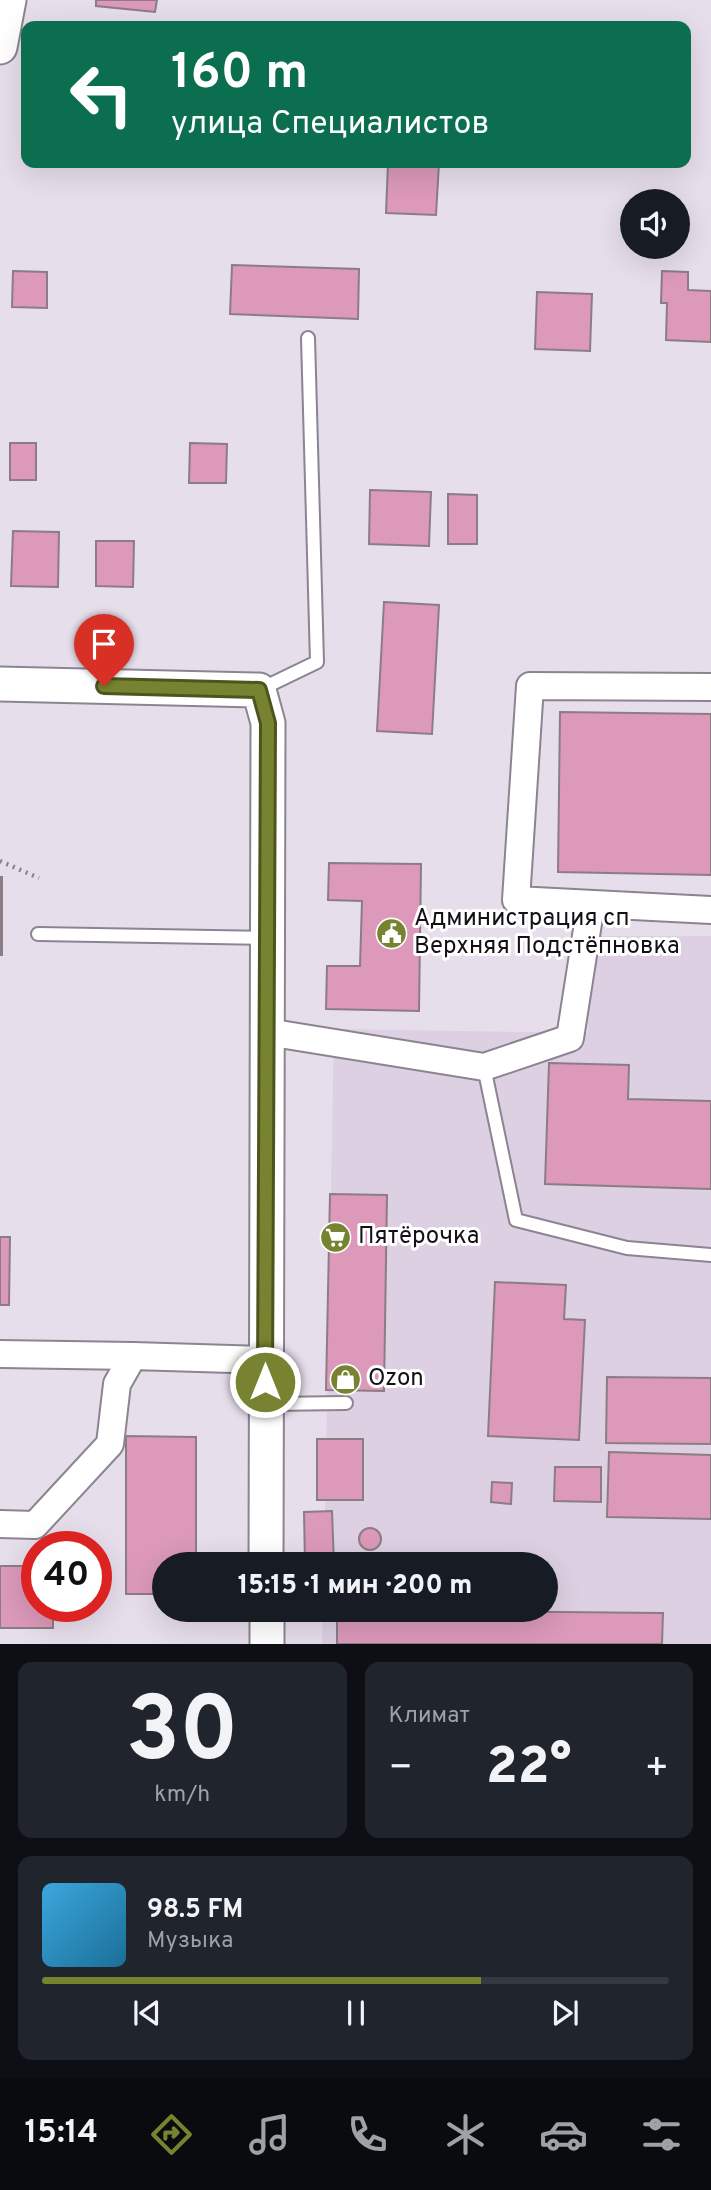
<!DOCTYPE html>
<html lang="ru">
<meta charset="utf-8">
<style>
:root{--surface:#171b24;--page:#20242c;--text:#f1f3f6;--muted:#9ea1a6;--line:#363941;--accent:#778330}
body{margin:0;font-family:Overpass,sans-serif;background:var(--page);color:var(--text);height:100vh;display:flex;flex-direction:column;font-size:26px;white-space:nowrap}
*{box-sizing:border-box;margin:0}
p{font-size:23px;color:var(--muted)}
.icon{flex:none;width:38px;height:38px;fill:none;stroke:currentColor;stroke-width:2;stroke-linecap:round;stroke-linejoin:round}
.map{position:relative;height:1644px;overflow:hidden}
.side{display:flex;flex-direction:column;gap:18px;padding:18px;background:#0d0f14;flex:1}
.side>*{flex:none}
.hud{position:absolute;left:21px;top:21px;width:670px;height:147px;border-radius:14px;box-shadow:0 7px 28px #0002;background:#0b6e4f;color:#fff;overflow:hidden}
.controls{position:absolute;left:620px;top:189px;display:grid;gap:14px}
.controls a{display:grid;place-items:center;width:70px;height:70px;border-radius:50%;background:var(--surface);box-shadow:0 7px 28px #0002;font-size:35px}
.speed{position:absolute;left:21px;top:1531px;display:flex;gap:14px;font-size:35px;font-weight:700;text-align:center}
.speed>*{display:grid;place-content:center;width:91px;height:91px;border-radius:50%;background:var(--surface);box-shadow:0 7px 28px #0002;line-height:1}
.speed .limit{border:10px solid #d22;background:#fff;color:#111}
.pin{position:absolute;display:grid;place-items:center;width:60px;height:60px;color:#fff;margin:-72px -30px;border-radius:50% 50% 50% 0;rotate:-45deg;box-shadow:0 0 7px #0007}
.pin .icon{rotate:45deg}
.me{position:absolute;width:77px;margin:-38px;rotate:0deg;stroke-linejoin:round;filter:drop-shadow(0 0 5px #0008)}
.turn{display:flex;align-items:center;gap:24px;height:147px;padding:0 35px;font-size:32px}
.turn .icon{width:91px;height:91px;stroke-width:2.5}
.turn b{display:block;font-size:49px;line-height:60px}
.big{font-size:52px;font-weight:800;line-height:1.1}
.side .tile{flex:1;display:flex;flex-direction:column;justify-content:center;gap:10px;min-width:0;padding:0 24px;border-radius:14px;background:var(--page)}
.side .dial{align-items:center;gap:0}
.dial b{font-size:91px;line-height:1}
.song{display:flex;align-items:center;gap:21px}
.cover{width:84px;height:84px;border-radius:10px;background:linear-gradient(135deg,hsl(200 70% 55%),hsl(200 70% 35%))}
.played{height:7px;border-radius:4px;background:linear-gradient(90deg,var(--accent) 70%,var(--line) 70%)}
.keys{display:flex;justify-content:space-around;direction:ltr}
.heat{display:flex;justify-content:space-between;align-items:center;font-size:38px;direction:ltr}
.side .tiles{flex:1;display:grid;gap:18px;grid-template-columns:1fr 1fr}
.tile:last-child{grid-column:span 2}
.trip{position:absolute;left:152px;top:1552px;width:406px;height:70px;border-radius:35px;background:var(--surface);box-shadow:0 7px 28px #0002;font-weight:800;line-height:70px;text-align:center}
.dock{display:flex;height:112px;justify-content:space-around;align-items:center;background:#090b0e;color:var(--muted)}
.dock .icon{width:49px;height:49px}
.dock .on{color:var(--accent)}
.dock b{font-size:32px;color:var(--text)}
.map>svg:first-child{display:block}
.built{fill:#ddd0e2}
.building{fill:#dc99ba;stroke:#8b7d83;stroke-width:2}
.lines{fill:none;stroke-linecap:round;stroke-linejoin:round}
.service-casing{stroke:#8c8490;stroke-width:16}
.minor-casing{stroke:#8c8490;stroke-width:30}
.tertiary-casing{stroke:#8c8490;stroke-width:37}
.path{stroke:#87818a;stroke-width:4.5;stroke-dasharray:2 5;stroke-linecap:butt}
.service{stroke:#fff;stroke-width:12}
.minor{stroke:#fff;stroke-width:26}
.tertiary{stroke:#fff;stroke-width:33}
.route-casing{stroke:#4d551f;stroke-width:18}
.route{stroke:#778330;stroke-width:12}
.labels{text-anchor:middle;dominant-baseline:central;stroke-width:6;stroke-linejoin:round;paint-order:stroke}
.poi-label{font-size:24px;fill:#141116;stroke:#fff;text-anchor:start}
</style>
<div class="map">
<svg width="711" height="1644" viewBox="0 0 711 1644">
<rect width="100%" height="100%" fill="#e7deeb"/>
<path class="built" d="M 590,936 L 711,936 L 711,1644 L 322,1644 L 323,1610 L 546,1610 L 546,1564 L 324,1564 L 334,1029 L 588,1033 Z"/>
<g class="building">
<path d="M 96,0 L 157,0 L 155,12 L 96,6 Z"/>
<path d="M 388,163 L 439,163 L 436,215 L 386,213 Z"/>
<path d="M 232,265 L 359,269 L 358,319 L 230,314 Z"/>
<path d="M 13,271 L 47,272 L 47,308 L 12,307 Z"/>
<path d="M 662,271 L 688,272 L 688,290 L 711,291 L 711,342 L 666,340 L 667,303 L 661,303 Z"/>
<path d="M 537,292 L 592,294 L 590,351 L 535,349 Z"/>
<rect x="10" y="443" width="26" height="37"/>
<path d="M 190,443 L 227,444 L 226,483 L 189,483 Z"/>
<path d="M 370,490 L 431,492 L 429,546 L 369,544 Z"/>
<path d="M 448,494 L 477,495 L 477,544 L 448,544 Z"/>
<path d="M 13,531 L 59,532 L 58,587 L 11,586 Z"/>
<path d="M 96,541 L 134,541 L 133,587 L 96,586 Z"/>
<path d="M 384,602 L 439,605 L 432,734 L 377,731 Z"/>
<path d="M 560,712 L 711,714 L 711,875 L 558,872 Z"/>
<path d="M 329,863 L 421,864 L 419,1011 L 326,1009 L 327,966 L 360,966 L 362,901 L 328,900 Z"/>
<rect x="0" y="877" width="2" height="78"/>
<path d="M 549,1063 L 629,1065 L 628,1099 L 711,1101 L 711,1189 L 545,1184 Z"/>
<path d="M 330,1194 L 387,1195 L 384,1391 L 326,1390 Z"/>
<path d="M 0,1237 L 10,1237 L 9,1305 L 0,1305 Z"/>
<path d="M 495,1282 L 566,1285 L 564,1319 L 585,1320 L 579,1440 L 488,1436 Z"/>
<path d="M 607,1377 L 711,1378 L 711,1444 L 606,1443 Z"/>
<path d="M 126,1436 L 196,1437 L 196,1564 L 164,1564 L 164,1594 L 126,1594 Z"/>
<rect x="317" y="1439" width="46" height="61"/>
<path d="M 609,1452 L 711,1455 L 711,1519 L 607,1517 Z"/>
<path d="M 555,1467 L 601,1467 L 601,1502 L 554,1501 Z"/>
<path d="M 492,1482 L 512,1483 L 511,1504 L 491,1502 Z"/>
<path d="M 332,1511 L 334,1564 L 305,1564 L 304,1512 Z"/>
<circle cx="370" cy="1539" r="11"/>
<path d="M 0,1566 L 37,1566 L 37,1606 L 53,1606 L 53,1628 L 0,1628 Z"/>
<path d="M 337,1610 L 663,1613 L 662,1644 L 337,1644 Z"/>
</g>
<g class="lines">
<defs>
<g id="service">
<path d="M 259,690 L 317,662 L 308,338"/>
<path d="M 38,934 L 265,938"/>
<path d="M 484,1067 L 516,1220 L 627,1248 L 711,1255"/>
<path d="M 269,1404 L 346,1403"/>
</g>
<g id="minor">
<path d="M 711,687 L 530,686 L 516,900 L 711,910"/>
<path d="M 267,1032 L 484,1067 L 570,1038 L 591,904"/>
<path d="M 0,1354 L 133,1356"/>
<path d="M 0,1524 L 35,1525 L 110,1444 L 117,1384 L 133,1356 L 265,1360"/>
</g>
<g id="tertiary">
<path d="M 0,47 L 9,0"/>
<path d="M 0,684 L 259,690 L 268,723 L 266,1564"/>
<path d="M 267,1610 L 267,1644"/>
</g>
</defs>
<use href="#service" class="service-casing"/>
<use href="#minor" class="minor-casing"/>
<use href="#tertiary" class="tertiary-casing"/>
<path class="path" d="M 0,861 L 39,878"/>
<use href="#service" class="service"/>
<use href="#minor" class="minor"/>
<use href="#tertiary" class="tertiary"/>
</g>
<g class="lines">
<defs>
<path id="route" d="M 104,686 L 259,690 L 268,723 L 265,1382"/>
</defs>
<use href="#route" class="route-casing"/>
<use href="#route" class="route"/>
</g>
<defs>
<symbol id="civic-disc" viewBox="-11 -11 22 22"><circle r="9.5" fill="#778330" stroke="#fff"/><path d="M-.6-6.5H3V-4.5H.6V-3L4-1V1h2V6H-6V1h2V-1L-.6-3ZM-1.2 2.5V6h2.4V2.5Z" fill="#fff"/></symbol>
<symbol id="supermarket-disc" viewBox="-11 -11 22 22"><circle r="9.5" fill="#778330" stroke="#fff"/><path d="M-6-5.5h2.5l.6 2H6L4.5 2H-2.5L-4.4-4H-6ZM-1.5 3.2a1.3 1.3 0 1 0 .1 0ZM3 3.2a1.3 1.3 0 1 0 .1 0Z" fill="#fff"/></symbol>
<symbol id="shop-disc" viewBox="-11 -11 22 22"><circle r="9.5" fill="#778330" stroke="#fff"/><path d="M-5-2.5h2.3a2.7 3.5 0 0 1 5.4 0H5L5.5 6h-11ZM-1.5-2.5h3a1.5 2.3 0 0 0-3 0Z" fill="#fff"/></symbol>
</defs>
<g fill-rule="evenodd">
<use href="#civic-disc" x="374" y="916" width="35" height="35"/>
<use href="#supermarket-disc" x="318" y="1220" width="35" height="35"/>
<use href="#shop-disc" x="328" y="1362" width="35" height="35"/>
</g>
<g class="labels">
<g class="poi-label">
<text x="414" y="919">Администрация сп<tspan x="414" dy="28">Верхняя Подстёпновка</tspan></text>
<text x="358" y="1237">Пятёрочка</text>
<text x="368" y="1379">Ozon</text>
</g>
</g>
</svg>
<div class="controls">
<a><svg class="icon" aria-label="sound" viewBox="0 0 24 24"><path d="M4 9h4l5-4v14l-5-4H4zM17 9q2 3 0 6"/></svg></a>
</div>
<div class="speed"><div class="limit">40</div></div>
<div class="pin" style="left:104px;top:686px;background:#d93025"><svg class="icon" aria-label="arrive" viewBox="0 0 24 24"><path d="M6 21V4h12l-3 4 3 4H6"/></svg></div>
<svg class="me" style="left:265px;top:1382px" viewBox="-20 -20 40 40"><circle r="17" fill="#778330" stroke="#fff" stroke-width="3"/><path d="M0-11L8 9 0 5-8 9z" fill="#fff"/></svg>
<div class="trip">15:15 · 1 мин · 200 m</div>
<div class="hud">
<div class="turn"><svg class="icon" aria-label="left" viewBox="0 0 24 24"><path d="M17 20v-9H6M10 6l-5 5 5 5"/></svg><div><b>160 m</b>улица Специалистов</div></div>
</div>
</div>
<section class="side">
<div class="tiles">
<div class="tile dial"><b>30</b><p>km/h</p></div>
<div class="tile"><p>Климат</p>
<div class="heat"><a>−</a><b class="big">22°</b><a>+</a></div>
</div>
<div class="tile">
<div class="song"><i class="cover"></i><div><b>98.5 FM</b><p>Музыка</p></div></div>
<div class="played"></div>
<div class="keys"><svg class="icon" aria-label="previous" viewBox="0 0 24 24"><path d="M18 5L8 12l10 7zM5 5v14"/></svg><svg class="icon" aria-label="pause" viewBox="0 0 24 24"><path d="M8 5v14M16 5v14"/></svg><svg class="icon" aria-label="next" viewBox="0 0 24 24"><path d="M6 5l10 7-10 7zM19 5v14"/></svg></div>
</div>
</div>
</section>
<nav class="dock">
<b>15:14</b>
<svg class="icon on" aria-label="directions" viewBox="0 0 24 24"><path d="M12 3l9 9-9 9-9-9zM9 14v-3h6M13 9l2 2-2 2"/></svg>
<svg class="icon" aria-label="music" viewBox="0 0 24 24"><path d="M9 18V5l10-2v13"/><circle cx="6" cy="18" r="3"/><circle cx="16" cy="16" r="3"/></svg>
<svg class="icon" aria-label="phone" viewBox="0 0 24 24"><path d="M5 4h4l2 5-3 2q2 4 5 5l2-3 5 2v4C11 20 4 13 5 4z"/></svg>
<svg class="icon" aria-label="climate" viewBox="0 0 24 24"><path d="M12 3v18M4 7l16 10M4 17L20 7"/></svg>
<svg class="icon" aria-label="car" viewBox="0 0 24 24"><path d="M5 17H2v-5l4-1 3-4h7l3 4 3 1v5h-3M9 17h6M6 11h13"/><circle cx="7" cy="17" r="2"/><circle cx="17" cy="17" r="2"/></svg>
<svg class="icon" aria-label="filters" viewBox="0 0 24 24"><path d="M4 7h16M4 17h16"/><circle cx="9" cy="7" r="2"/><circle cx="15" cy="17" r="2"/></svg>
</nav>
